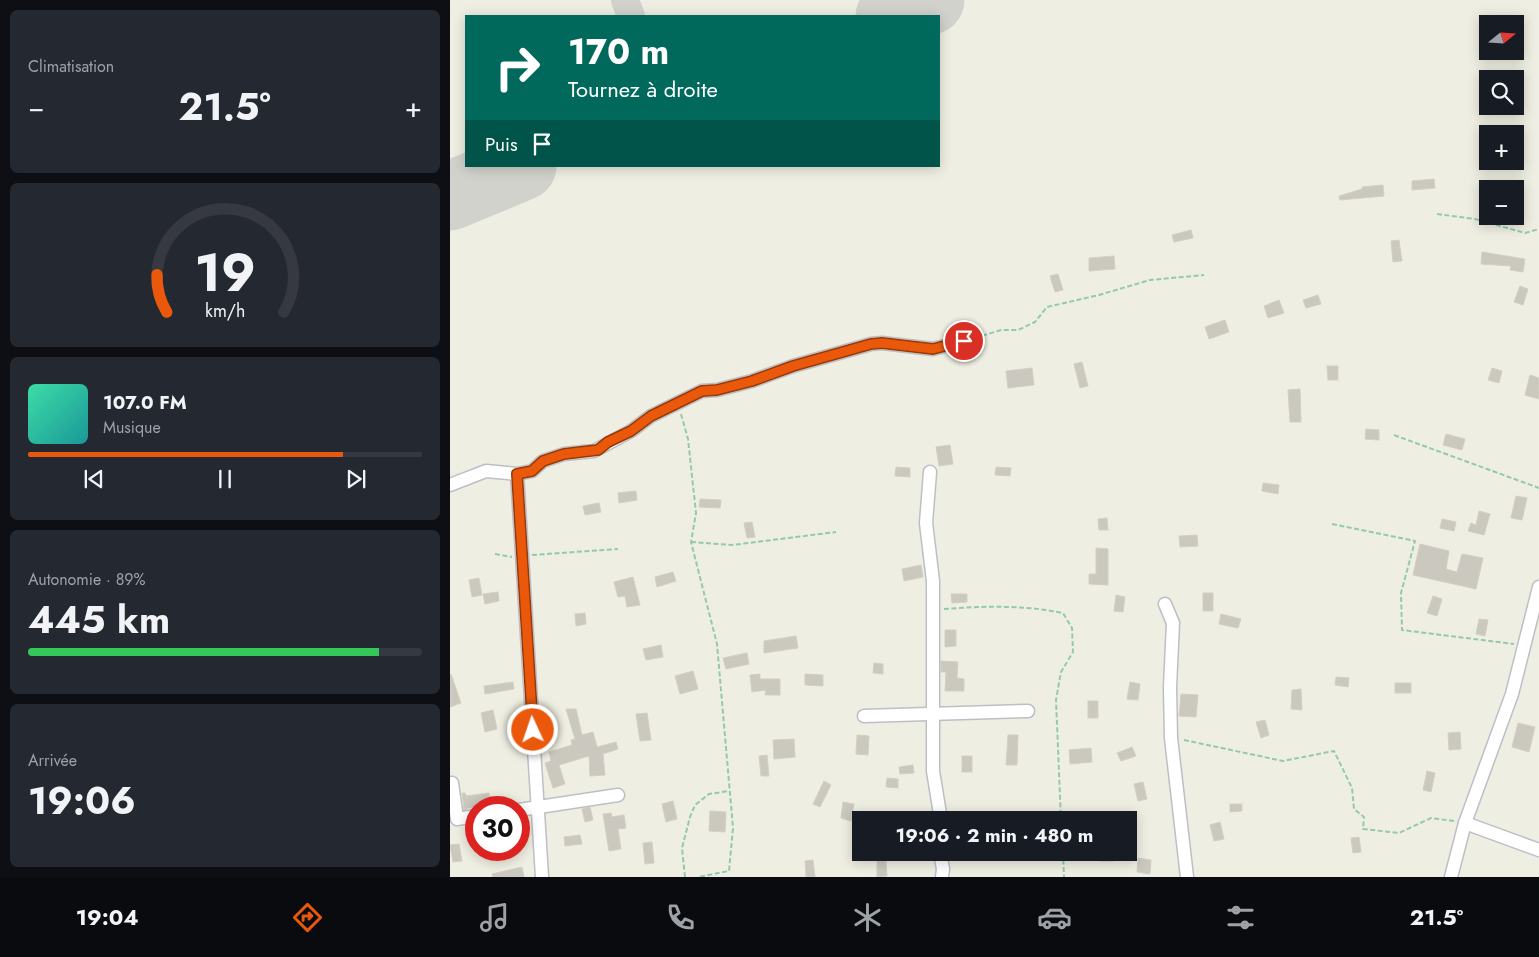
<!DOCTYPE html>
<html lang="fr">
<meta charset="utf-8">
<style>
:root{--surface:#171b24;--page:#242831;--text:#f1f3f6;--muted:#9ea1a6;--line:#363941;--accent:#ea580c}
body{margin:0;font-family:Jost,sans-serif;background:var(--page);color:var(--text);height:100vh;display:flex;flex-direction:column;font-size:19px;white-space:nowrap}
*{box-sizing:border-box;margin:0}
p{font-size:16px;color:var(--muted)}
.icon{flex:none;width:28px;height:28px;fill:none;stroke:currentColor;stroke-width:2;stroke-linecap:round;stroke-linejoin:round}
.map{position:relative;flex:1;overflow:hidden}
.panel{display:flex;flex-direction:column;gap:10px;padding:10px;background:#0d0f14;width:450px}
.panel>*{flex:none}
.top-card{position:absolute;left:15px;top:15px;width:475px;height:152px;border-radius:0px;box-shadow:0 2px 12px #0003;background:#00695c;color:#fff;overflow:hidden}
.needle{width:32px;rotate:72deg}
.tools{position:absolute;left:1029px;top:15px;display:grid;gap:10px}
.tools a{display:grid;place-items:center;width:45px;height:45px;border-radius:0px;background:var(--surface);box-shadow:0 2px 12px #0003;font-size:25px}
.speed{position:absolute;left:15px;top:796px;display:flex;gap:10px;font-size:25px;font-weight:700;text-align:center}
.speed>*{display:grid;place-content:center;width:65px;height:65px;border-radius:50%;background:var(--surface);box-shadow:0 2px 12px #0003;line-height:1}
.speed .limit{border:8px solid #d22;background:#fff;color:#111}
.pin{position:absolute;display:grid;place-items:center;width:42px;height:42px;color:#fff;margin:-21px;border:2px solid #fff;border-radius:50%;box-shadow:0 1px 5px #0007}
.me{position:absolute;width:55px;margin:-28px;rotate:357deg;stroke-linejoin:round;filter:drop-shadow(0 0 4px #0008)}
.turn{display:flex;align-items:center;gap:18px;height:105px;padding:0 20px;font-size:22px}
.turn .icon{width:65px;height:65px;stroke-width:2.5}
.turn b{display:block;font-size:35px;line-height:42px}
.then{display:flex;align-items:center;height:48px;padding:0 20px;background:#0003;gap:10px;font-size:19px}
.big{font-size:38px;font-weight:700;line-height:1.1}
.panel .tile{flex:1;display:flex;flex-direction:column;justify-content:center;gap:8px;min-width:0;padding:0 18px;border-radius:8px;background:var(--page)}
.panel .dial{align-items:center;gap:0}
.dial svg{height:130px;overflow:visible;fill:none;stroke:var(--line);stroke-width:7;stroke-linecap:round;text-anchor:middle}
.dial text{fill:var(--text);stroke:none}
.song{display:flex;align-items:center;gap:15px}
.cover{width:60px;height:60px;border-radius:8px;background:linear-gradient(135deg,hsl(160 70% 55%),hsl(180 70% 35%))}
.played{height:5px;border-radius:2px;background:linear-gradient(90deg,var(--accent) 80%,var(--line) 80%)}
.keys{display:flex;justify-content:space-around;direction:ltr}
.heat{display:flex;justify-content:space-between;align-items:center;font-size:28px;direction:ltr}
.charge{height:8px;border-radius:4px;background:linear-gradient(90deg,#34c759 89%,var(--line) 0)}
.trip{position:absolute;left:402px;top:811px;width:285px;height:50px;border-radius:0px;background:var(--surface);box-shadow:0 2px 12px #0003;font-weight:700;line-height:50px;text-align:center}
.dock{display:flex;height:80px;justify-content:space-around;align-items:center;background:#090b0e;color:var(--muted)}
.dock .icon{width:35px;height:35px}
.dock .active{color:var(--accent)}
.dock b{font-size:22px;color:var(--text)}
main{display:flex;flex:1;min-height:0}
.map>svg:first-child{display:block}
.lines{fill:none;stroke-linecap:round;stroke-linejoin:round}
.taxiway{stroke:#d2d2cc;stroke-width:28}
.runway{stroke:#d2d2cc;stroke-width:69}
.building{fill:#cac8bf;stroke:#d4d0c0}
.minor-casing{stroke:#bcbfc5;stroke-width:15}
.path{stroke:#94caab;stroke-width:2;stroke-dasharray:5 2.5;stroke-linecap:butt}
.minor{stroke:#fff;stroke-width:12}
.route-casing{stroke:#983908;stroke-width:12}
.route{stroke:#ea580c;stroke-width:9}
</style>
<main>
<section class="panel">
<div class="tile"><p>Climatisation</p>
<div class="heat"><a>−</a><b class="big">21.5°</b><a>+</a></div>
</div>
<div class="tile dial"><svg viewBox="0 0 100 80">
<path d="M14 69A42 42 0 1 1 86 69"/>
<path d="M14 69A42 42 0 0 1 8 46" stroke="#ea580c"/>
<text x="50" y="56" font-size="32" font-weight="700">19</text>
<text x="50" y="72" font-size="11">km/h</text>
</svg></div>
<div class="tile">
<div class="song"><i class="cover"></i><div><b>107.0 FM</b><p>Musique</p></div></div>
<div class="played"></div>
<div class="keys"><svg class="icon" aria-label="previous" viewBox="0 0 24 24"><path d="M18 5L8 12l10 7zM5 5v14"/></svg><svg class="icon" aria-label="pause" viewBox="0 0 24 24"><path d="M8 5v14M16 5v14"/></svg><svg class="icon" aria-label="next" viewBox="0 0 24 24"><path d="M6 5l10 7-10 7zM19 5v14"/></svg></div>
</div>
<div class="tile"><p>Autonomie · 89%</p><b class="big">445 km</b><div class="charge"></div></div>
<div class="tile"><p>Arrivée</p><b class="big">19:06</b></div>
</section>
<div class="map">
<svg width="1089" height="877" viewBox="0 0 1089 877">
<rect width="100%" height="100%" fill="#efeee2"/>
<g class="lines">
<path class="taxiway" d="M 175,0 L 181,16"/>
<g class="runway">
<path d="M 440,16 L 480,0"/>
<path d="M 0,196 L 72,166"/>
</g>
</g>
<g class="building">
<path d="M 984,179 L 985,188 L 962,190 L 962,181 Z"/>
<path d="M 933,185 L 934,196 L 890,200 L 889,196 L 912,189 L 912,187 Z"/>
<path d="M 741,230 L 743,238 L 724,242 L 722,235 Z"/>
<path d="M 949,240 L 952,261 L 943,262 L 941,241 Z"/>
<path d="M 1032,252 L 1075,259 L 1073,272 L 1060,270 L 1061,266 L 1031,264 Z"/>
<path d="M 664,256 L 665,269 L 639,271 L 639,258 Z"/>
<path d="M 608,274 L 613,290 L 605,292 L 600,276 Z"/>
<path d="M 1070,286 L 1078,289 L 1073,305 L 1064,302 Z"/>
<path d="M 868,295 L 871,304 L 856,308 L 853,300 Z"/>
<path d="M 829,300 L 834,313 L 818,318 L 814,306 Z"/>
<path d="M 775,320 L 779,332 L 759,339 L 755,327 Z"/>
<path d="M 632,362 L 638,386 L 630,388 L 624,364 Z"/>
<path d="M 877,366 L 888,366 L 888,380 L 878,380 Z"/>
<path d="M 582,368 L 584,385 L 558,388 L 556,371 Z"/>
<path d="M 1042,368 L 1052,371 L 1049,383 L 1038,380 Z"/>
<path d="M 1080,375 L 1089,378 L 1089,399 L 1075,395 Z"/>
<path d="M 850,389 L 851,422 L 840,422 L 838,390 Z"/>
<path d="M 916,429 L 929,430 L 929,440 L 915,439 Z"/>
<path d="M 996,434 L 1015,439 L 1012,450 L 993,445 Z"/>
<path d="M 500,445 L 503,464 L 489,466 L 486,447 Z"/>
<path d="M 446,467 L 460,468 L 460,477 L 445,476 Z"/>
<path d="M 546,467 L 561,468 L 560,476 L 545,475 Z"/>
<path d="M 813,483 L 829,485 L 828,494 L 812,491 Z"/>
<path d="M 186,491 L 187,500 L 169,503 L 168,493 Z"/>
<path d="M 1066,496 L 1077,498 L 1072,520 L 1061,518 Z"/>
<path d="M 250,499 L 271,500 L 270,508 L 249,507 Z"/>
<path d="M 149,503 L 151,512 L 135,515 L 133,506 Z"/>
<path d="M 1029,511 L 1040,514 L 1034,535 L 1018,531 L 1021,523 L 1026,525 Z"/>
<path d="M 657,518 L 658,530 L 649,530 L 648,519 Z"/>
<path d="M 992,519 L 1006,522 L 1004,531 L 990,528 Z"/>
<path d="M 302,522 L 305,537 L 297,538 L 294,523 Z"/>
<path d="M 747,535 L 748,546 L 730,547 L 729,536 Z"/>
<path d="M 970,544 L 999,551 L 996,569 L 1007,572 L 1012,554 L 1033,558 L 1026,589 L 963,575 Z"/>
<path d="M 646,548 L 658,549 L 658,585 L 639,584 L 639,574 L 646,574 Z"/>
<path d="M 471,565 L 473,577 L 454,581 L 452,569 Z"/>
<path d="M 223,572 L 226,581 L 207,587 L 205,577 Z"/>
<path d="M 183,577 L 190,605 L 177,607 L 175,596 L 168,597 L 164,582 Z"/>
<path d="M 29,578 L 32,595 L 22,597 L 19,580 Z"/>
<path d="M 48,592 L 49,601 L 35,604 L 33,594 Z"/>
<rect x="753" y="593" width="10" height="18"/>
<path d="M 501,594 L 517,594 L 517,602 L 502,603 Z"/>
<path d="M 666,595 L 675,597 L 673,612 L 664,611 Z"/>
<path d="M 983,596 L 992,599 L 987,616 L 977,613 Z"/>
<path d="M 135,613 L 136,624 L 126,626 L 125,614 Z"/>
<path d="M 771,614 L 791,619 L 788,628 L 769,624 Z"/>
<path d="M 1029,619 L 1038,620 L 1035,636 L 1026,634 Z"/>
<path d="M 495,630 L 506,630 L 506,646 L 495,647 Z"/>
<path d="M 346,636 L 348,648 L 314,653 L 314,641 Z"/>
<path d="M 211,645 L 213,657 L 196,660 L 193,649 Z"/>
<path d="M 297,653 L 299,664 L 276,669 L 273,658 Z"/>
<path d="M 491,661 L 508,662 L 507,678 L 514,679 L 514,691 L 495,691 L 496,672 L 491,672 Z"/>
<path d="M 424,663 L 433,664 L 433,674 L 423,673 Z"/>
<path d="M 243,671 L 248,689 L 230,694 L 225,676 Z"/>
<path d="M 1,674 L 11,703 L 0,707 L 0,675 Z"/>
<path d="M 310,674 L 310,679 L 330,679 L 330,695 L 315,695 L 316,690 L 302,692 L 300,675 Z"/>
<path d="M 355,674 L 373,675 L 373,686 L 355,685 Z"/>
<path d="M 886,677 L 899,678 L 898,687 L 885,685 Z"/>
<path d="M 63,682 L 64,689 L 35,694 L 34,686 Z"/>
<path d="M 680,682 L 690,684 L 688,700 L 677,699 Z"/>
<rect x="945" y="683" width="16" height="10"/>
<path d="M 851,689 L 852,710 L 841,709 L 842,690 Z"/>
<path d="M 731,694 L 748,695 L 746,717 L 729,716 Z"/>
<rect x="638" y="701" width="10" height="17"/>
<path d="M 116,709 L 126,709 L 132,735 L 143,732 L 147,747 L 166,742 L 168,749 L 153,754 L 155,775 L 140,776 L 139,756 L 109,765 L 115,784 L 103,788 L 95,763 L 101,761 L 99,752 L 122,745 L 121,740 L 125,739 Z"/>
<path d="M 43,710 L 47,729 L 35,732 L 31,713 Z"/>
<path d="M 197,713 L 201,740 L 190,741 L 186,714 Z"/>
<path d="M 815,720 L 819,735 L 811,738 L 806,722 Z"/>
<path d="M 1068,723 L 1085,727 L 1079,752 L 1062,747 Z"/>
<path d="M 1010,732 L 1011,749 L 999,750 L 998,733 Z"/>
<path d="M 407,735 L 419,736 L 418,755 L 406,754 Z"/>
<path d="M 558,735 L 568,735 L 567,765 L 556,765 Z"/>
<path d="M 344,739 L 345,757 L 324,759 L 323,740 Z"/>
<path d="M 682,747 L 686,756 L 671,761 L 667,753 Z"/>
<path d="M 641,748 L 642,762 L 620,764 L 619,750 Z"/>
<path d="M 317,755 L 319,776 L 311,776 L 309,756 Z"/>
<rect x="512" y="756" width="10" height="16"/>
<path d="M 463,765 L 464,773 L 450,774 L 449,767 Z"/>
<path d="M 977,771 L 985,773 L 981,792 L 973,790 Z"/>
<path d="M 437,778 L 448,779 L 448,788 L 436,787 Z"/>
<path d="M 374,781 L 381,785 L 370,807 L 363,804 Z"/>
<path d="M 693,782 L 697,799 L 688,801 L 684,784 Z"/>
<path d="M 12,793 L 15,793 L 16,796 L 39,793 L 41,808 L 17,808 L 17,809 L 14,810 Z"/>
<path d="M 223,801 L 227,819 L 216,822 L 212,804 Z"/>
<path d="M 393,802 L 404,804 L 401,821 L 391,818 Z"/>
<path d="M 780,804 L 792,804 L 792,811 L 780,812 Z"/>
<path d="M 140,807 L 143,820 L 135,822 L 132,809 Z"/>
<path d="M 260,811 L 276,812 L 275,832 L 259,831 Z"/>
<path d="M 161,813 L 162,817 L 174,815 L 176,828 L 168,829 L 171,849 L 159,851 L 153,814 Z"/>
<path d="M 770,822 L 774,839 L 764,841 L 760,825 Z"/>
<path d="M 130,835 L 132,844 L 115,846 L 114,837 Z"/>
<path d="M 909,837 L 911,852 L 903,853 L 901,838 Z"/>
<path d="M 202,842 L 204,863 L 195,864 L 193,843 Z"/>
<path d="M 9,844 L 12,861 L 3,862 L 0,845 Z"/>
<rect x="650" y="852" width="13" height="9"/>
<path d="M 688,858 L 701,860 L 700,874 L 687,872 Z"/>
<path d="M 363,860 L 365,877 L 356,877 L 355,861 Z"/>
<path d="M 427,861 L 436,861 L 437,876 L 427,877 Z"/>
<path d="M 72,867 L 74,877 L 43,877 L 42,874 Z"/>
</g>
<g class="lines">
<defs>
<g id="minor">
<path d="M 480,472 L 476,523 L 483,581 L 483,771 L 491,820"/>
<path d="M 67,474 L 92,877"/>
<path d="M 0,485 L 36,471 L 67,474 L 82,471 L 93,461 L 114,454 L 144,451 L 181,431 L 201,416 L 252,391 L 267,390 L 302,381 L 343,366 L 421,344 L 432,343 L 483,349 L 514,341"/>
<path d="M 715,604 L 723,623 L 720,687 L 721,738 L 737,877"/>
<path d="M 414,716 L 578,711"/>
<path d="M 2,783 L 7,819 L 26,816"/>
<path d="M 69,810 L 168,795"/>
<path d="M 1015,823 L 1089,850"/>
<path d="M 490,852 L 493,869 L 492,877"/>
<path d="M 1001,877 L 1015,823 L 1062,694 L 1089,587"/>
</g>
</defs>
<use href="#minor" class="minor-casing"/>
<g class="path">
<path d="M 987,214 L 1025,219 L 1075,233 L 1089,229"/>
<path d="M 525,338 L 551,330 L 568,330 L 585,322 L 597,307 L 649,295 L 700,280 L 754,275"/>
<path d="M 231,414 L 238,439 L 246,513 L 241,542 L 267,644 L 283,828 L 279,871 L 248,877"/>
<path d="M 944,435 L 1089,488"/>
<path d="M 882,524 L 965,541 L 951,593 L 952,630 L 1064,644"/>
<path d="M 241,542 L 282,545 L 386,532"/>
<path d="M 45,554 L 62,557"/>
<path d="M 82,555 L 168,549"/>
<path d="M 494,609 C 533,606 575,605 613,613 L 622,628 L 623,652 L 611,672 L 606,700 L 611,820"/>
<path d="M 734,740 L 833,761 L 884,751 L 902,788 L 904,809 L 914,817 L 913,829 L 949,833 L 981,818 L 1004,821"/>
<path d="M 613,852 L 614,877"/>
<path d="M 235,877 L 232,848 L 240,817 L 245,805 L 259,794 L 279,791"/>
</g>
<use href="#minor" class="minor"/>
</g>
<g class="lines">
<defs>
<path id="route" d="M 83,730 L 67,474 L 82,471 L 93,461 L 114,454 L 148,450 L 158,442 L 181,431 L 201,416 L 252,391 L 267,390 L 302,381 L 343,366 L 421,344 L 432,343 L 483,349 L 514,341"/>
</defs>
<use href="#route" class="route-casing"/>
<use href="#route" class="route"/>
</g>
</svg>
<div class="tools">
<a><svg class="needle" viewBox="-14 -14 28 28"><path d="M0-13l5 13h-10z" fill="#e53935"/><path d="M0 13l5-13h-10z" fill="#9ea1a6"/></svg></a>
<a><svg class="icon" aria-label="search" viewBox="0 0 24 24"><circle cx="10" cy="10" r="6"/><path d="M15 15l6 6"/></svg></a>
<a>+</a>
<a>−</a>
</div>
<div class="speed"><div class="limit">30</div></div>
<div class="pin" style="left:514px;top:341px;background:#d93025"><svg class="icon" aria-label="arrive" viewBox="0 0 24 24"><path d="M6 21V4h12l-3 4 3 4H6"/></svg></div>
<svg class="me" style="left:83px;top:730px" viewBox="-20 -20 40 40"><circle r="17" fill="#ea580c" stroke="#fff" stroke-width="3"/><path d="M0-11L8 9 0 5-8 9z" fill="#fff"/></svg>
<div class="trip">19:06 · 2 min · 480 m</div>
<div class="top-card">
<div class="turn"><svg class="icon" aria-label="right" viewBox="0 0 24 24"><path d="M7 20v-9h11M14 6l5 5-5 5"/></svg><div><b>170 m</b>Tournez à droite</div></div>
<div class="then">Puis<svg class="icon" aria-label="arrive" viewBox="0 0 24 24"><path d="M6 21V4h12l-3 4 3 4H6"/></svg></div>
</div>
</div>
</main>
<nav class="dock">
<b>19:04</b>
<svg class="icon active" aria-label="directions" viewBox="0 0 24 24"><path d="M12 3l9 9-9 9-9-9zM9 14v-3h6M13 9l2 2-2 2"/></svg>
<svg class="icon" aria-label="music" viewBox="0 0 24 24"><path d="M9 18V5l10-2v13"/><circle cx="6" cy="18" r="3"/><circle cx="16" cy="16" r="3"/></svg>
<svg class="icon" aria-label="phone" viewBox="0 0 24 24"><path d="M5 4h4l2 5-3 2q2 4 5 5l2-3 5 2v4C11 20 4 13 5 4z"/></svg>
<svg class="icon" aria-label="climate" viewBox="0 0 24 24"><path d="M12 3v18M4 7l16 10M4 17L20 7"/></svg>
<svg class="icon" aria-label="car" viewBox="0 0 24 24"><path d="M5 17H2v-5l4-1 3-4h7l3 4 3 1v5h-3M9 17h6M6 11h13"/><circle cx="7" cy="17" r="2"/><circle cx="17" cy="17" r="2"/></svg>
<svg class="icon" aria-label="filters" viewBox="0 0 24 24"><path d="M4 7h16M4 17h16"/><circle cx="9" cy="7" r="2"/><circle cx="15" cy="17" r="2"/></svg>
<b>21.5°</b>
</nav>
